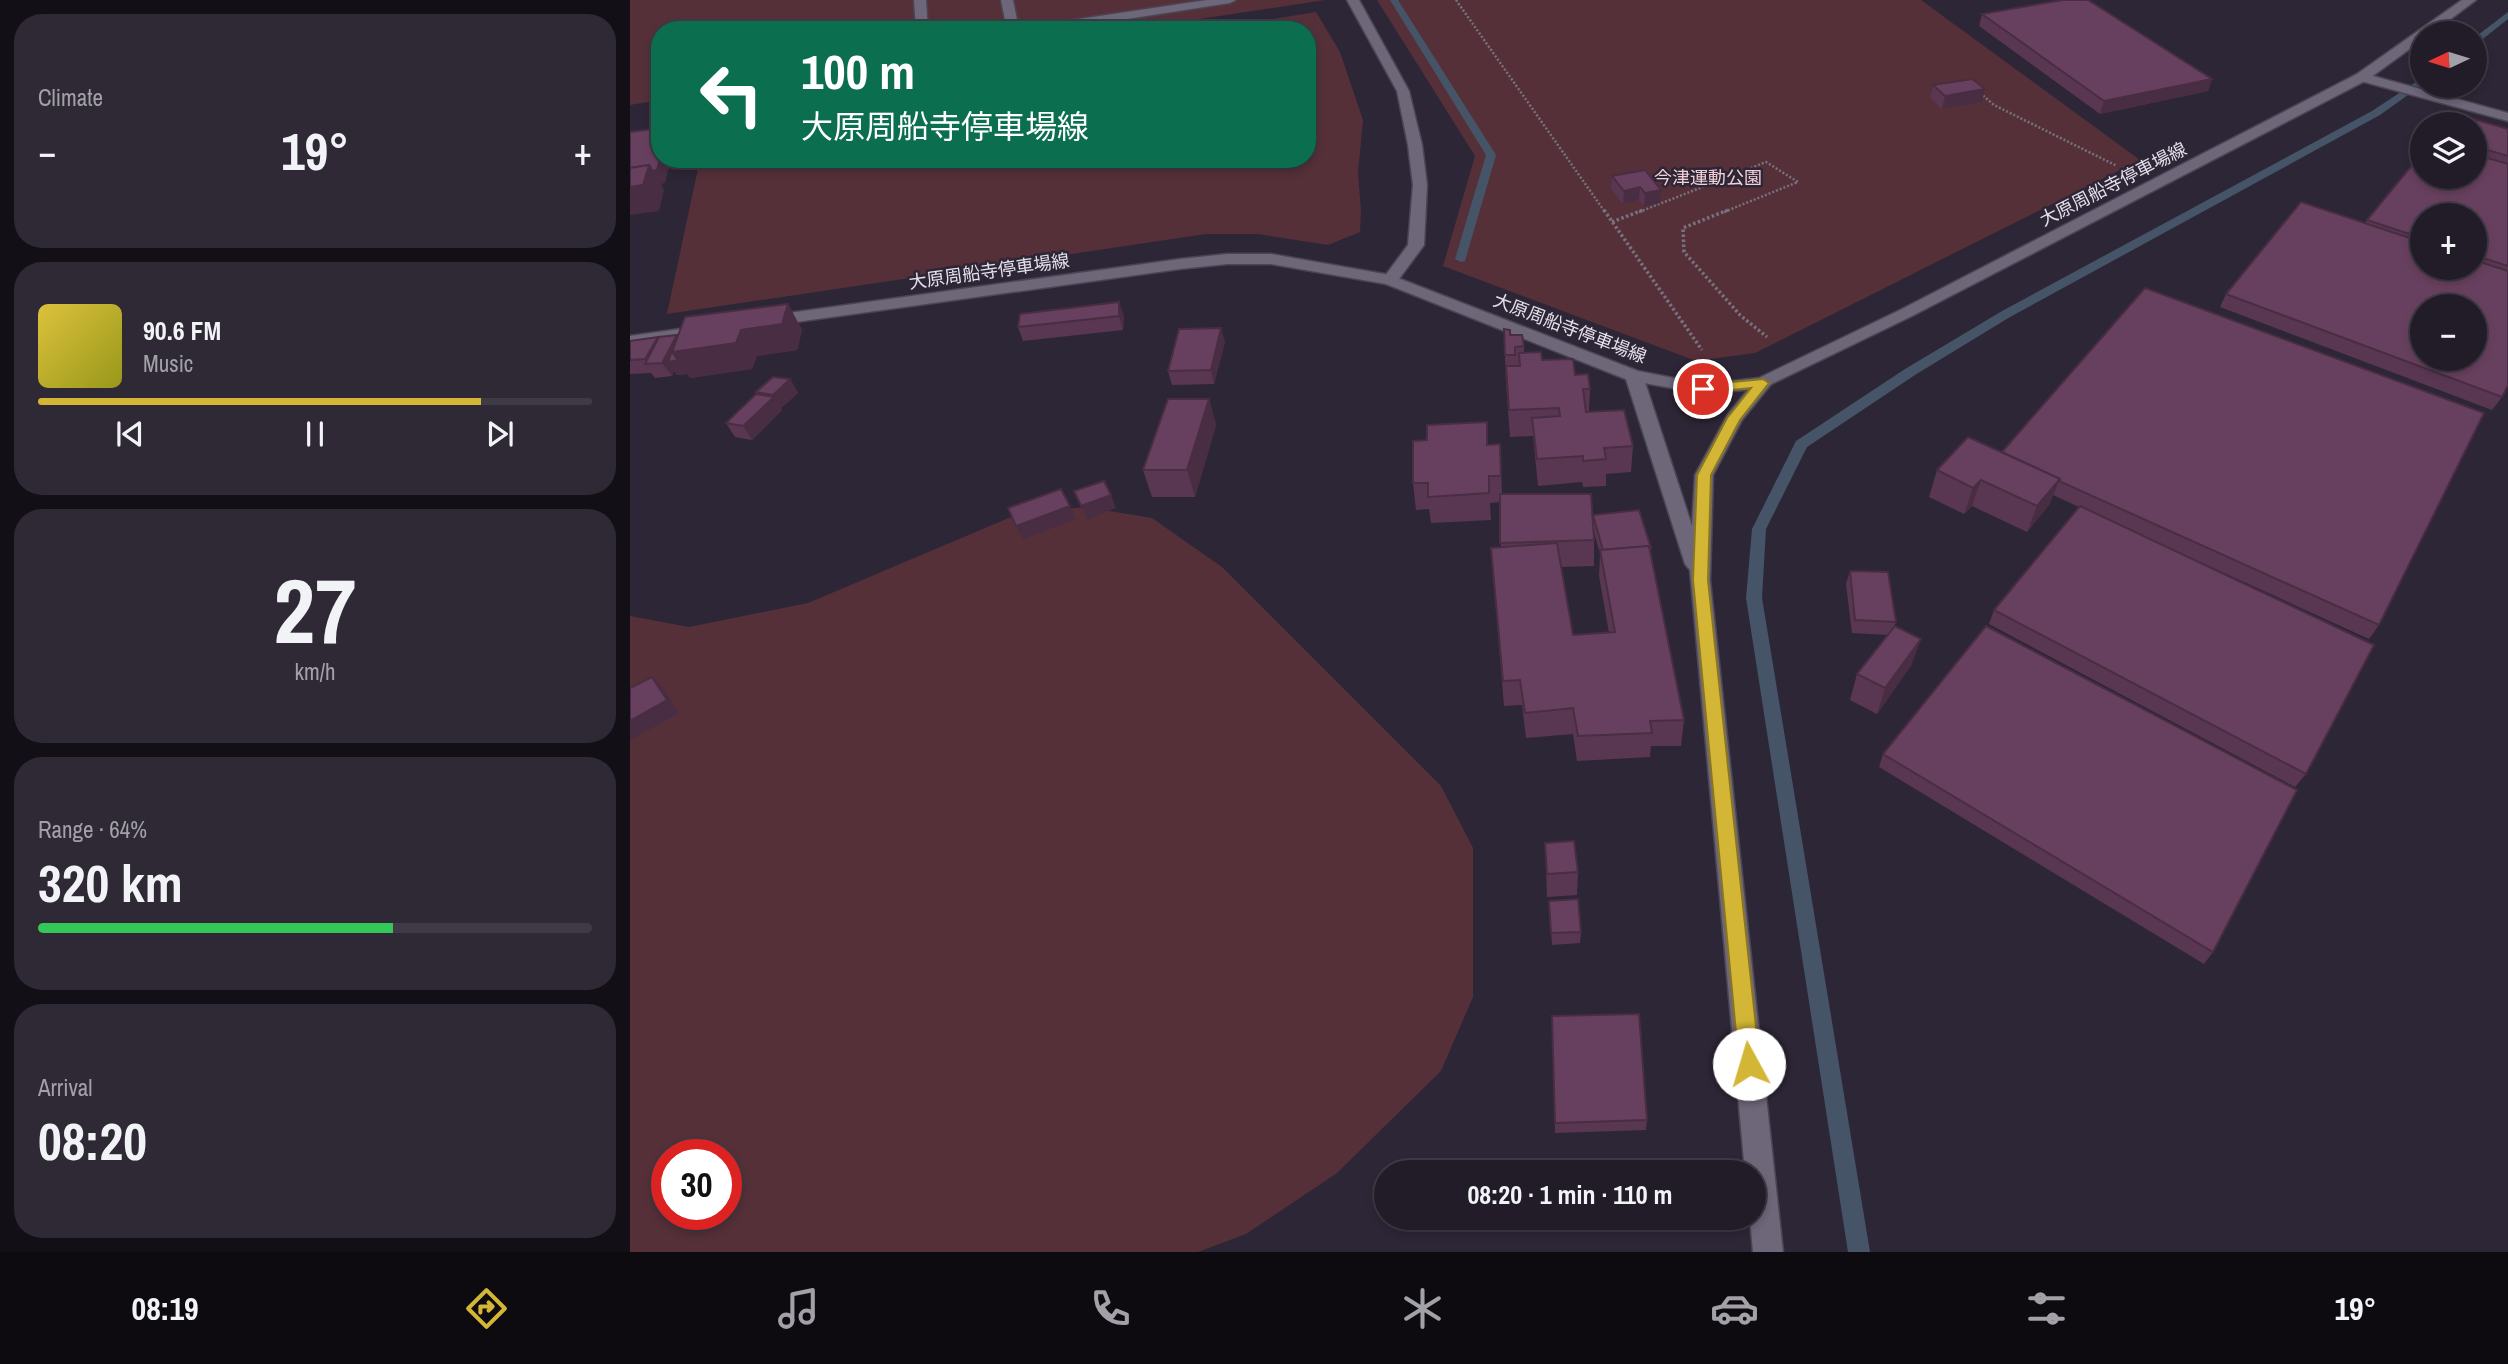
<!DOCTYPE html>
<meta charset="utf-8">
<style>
:root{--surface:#221c28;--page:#2e2934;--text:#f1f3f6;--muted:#a2a1a8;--line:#3f3a45;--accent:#d3b635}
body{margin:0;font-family:"Archivo Narrow","Noto Sans JP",sans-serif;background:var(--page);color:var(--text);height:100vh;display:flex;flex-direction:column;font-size:26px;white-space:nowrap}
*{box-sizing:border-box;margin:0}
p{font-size:23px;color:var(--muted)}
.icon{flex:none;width:38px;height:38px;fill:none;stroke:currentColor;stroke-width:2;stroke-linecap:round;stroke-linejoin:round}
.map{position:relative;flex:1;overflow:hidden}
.sheet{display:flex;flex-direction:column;gap:14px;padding:14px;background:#130f16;width:630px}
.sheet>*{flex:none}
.banner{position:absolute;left:21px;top:21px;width:665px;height:147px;border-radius:28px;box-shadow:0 4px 10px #0003,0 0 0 2px var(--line);background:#0b6e4f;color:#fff;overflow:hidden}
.needle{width:46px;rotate:266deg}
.tools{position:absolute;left:1780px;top:21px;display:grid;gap:14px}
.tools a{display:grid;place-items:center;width:77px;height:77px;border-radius:50%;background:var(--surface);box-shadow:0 4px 10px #0003,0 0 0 2px var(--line);font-size:35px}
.speed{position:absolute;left:21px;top:1139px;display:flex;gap:14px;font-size:35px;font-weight:700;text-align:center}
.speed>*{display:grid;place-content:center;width:91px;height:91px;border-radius:50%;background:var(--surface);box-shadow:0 4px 10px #0003,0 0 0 2px var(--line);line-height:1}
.speed .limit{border:10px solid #d22;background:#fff;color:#111}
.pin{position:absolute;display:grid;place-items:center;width:60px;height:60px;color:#fff;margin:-30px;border:4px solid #fff;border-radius:50%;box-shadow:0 2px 7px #0007}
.me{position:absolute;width:77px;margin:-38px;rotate:354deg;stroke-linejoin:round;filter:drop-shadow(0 0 5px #0008)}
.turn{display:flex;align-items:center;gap:24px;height:147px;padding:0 35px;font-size:32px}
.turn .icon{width:91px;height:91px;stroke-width:2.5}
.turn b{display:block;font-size:49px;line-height:60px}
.big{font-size:52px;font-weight:700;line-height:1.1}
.sheet .card{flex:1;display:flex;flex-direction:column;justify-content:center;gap:10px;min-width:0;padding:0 24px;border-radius:28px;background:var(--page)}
.sheet .dial{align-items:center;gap:0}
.dial b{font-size:91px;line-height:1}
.song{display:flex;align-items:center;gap:21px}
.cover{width:84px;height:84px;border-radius:10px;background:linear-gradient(135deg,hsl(50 70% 55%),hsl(60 70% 35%))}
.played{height:7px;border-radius:4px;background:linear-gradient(90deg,var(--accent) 80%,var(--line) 80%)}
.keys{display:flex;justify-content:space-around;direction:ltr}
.heat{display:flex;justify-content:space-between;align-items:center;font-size:38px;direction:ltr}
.charge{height:10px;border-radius:5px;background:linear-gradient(90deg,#34c759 64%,var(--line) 0)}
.trip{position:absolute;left:744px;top:1160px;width:392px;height:70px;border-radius:35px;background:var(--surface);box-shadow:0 4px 10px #0003,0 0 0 2px var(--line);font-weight:700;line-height:70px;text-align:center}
.tabs{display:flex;height:112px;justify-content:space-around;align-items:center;background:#0e0b10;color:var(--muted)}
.tabs .icon{width:49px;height:49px}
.tabs .current{color:var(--accent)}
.tabs b{font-size:32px;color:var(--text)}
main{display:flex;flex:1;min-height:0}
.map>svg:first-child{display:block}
.green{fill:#553038;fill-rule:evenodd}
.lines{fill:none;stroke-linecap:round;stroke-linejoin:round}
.stream{fill:#455467;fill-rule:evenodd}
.service-casing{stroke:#4b4553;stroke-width:3}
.minor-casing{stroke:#4b4553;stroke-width:3}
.secondary-casing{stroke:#4b4553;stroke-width:3}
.path-far1{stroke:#787280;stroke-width:2.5;stroke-dasharray:2 2;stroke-linecap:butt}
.path{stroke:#787280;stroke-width:3.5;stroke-dasharray:2.5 2.5;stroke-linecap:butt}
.service{fill:#6e6679;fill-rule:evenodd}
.minor{fill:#6e6679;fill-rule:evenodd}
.secondary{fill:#6e6679;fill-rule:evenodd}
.wall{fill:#593752;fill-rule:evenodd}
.shaded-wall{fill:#492d42}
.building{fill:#68405f;stroke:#492d42;stroke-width:2;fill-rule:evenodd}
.route{fill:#d3b635;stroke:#897622;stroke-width:2}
.labels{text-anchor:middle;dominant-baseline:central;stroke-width:5;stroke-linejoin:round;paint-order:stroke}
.far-park-label{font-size:18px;fill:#f4d1d7;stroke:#2d2636}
.far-street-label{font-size:18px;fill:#e5e0eb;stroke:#2d2636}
</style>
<main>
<section class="sheet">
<div class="card"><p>Climate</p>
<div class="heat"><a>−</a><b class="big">19°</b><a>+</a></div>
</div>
<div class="card">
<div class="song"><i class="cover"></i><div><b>90.6 FM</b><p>Music</p></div></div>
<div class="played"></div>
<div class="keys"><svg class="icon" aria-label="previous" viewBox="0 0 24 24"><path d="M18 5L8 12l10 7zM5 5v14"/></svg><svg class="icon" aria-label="pause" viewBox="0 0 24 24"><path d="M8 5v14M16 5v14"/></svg><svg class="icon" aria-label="next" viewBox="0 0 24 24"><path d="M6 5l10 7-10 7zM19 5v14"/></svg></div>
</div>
<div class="card dial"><b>27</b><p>km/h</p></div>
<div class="card"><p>Range · 64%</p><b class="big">320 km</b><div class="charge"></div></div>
<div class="card"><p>Arrival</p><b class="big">08:20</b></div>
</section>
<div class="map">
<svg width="1878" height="1252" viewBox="0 0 1878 1252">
<rect width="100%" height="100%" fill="#2d2636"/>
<g class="green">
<path d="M 0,0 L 695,0 L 498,30 L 30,30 L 30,100 L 0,105 Z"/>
<path d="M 747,0 L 1291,0 L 1510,160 L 1125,353 L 1066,361 L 813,266 L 845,156 Z"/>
<path d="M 686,12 L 710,52 L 733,120 L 728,173 L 731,211 L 730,232 L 698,245 L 628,234 L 576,234 L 37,314 L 70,159 L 677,159 L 677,30 L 576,30 Z"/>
<path d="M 455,507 L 522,518 L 592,567 L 811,786 L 843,848 L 843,997 L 811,1071 L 707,1173 L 616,1234 L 568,1252 L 0,1252 L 0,616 L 59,627 L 178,603 L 388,514 ZM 37,1155 L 96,1155 L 96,1214 L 37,1214 Z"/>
</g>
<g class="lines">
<g class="stream">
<path d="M 760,0 L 768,0 L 866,155 L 835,261 L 831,262 L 825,259 L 856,155 Z"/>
<path d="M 1878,12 L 1878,19 L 1844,46 L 1844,38 Z"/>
<path d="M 1792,78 L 1792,85 L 1750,115 L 1380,317 L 1285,375 L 1177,447 L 1136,529 L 1132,598 L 1240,1252 L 1218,1252 L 1116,598 L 1122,529 L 1166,441 L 1275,369 L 1372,311 L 1742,111 Z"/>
</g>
<defs>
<g id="service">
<path d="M 284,0 L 296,0 L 298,30 L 286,30 Z"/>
<path d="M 371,0 L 383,0 L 389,30 L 377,30 Z"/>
<path d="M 577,0 L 606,0 L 600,3 L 427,30 L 396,30 L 402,26 Z"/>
</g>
<g id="minor">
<path d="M 717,0 L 729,0 L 779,91 L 792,145 L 797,185 L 794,245 L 766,283 L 760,285 L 752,280 L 778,245 L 783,185 L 778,145 L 767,91 Z"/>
<path d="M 1732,73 L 1878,113 L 1878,121 L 1727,80 L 1727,74 Z"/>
<path d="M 1004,371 L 1013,376 L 1062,526 L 1065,475 L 1098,414 L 1127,379 L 1139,379 L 1142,383 L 1112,420 L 1083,475 L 1080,580 L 1153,1252 L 1123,1252 L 1120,1218 L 1124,1218 L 1124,1172 L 1115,1172 L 1060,570 L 1055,564 L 995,376 Z"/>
</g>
<g id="secondary">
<path d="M 1832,0 L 1846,0 L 1802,33 L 1792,33 L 1792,40 L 1737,80 L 1282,316 L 1133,388 L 1074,394 L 998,380 L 756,284 L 641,264 L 597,264 L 550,269 L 137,326 L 129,321 L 137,316 L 550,259 L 597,254 L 641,254 L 760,275 L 1008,371 L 1074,384 L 1129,378 L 1270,310 L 1727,74 Z"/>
<path d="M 78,325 L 86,330 L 84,334 L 0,346 L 0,336 Z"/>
</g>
</defs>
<use href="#service" class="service-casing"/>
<use href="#minor" class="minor-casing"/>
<use href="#secondary" class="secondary-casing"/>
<g class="path-far1">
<path d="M 826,0 L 975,212"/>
<path d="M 1350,93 L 1364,105 L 1487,166"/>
<path d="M 1009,212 L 1136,162 L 1168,182 L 1094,212"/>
</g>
<g class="path">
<path d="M 974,210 L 1072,350"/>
<path d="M 1098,210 L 1053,228 L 1054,252 L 1110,315 L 1137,337"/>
<path d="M 982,222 L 1013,210"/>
</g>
<use href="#service" class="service"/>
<use href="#minor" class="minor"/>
<use href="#secondary" class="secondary"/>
</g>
<g class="wall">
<path d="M 1352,14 L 1582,79 L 1578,91 L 1470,114 L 1349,26 Z"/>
<path d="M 1303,85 L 1355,89 L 1352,102 L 1312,109 L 1300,98 Z"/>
<path d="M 1844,124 L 1878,129 L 1878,385 L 1872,397 L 1862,410 L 1590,307 L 1596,294 L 1735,224 L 1737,220 L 1844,177 ZM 1792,215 L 1844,215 L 1844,268 L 1792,268 Z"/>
<path d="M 1015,170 L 1030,203 L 1014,206 L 1009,200 L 993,204 L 981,189 L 982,176 Z"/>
<path d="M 158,304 L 172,330 L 167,350 L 127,356 L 122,369 L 60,378 L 57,374 L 47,375 L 44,371 L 42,376 L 25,378 L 21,373 L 0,374 L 0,341 L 28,337 L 29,338 L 47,335 L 47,336 Z"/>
<path d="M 494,316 L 493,330 L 393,341 L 388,327 Z"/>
<path d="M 874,329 L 894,346 L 894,353 L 945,375 L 960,389 L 959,412 L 1003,446 L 1001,472 L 976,474 L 976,486 L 953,487 L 952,482 L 908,486 L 903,436 L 880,437 L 876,382 Z"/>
<path d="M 595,342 L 584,384 L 542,385 L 538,371 Z"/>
<path d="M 160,379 L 168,393 L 151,408 L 152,410 L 122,440 L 105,437 L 96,423 L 128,394 L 126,392 Z"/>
<path d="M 579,399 L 586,425 L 565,497 L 522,497 L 513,470 Z"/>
<path d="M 1338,437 L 1749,625 L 1739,639 L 1502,531 L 1676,774 L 1665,787 L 1359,624 L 1364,610 L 1449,507 L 1423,495 L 1419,505 L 1397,532 L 1342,506 L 1334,514 L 1299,497 L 1307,470 Z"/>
<path d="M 870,444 L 872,494 L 963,523 L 963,515 L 1021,548 L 1021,553 L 1054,720 L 1051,746 L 1021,746 L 1020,757 L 947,761 L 943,734 L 896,738 L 892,705 L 874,706 L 861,548 L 871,547 L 870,502 L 860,503 L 861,520 L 801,523 L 799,509 L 786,510 L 783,483 L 858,445 ZM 964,532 L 970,554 L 969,576 L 979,633 L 943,635 L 931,567 L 964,566 Z"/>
<path d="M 1220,571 L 1266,622 L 1264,627 L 1282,664 L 1247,714 L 1220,700 L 1227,674 L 1258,635 L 1222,633 L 1216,584 Z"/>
<path d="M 1253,754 L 1583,952 L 1574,964 L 1249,767 Z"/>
<path d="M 915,843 L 948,872 L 947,895 L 917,897 Z"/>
<path d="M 919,901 L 951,932 L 950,943 L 922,945 Z"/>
<path d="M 922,1016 L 1017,1120 L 1016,1130 L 925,1133 Z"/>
</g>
<g class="shaded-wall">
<path d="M 1582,79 L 1578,91 L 1470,114 L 1474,101 Z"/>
<path d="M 1355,89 L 1352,102 L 1312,109 L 1315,96 Z"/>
<path d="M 30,159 L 41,159 L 35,183 L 31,184 L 34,190 L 29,211 L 0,215 L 0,174 Z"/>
<path d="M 1010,187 L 1009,200 L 993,204 L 994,191 Z"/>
<path d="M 1031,190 L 1030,203 L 1014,206 L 1015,193 Z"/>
<path d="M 489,302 L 494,316 L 493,330 L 489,316 Z"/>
<path d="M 158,304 L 172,330 L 167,350 L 127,356 L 122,369 L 60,378 L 57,374 L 47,375 L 44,371 L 42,376 L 32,363 L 47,335 L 55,348 L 111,330 Z"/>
<path d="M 591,328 L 595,342 L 584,384 L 581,370 Z"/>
<path d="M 28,337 L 37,350 L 18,364 L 15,359 Z"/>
<path d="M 160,379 L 168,393 L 151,408 L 152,410 L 122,440 L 113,426 L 144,397 L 143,395 Z"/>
<path d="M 579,399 L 586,425 L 565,497 L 557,470 Z"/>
<path d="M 1430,479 L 1419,505 L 1397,532 L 1407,506 Z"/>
<path d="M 1351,480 L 1342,506 L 1334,514 L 1343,488 Z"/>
<path d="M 481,495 L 486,508 L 457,520 L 451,506 Z"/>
<path d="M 440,506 L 446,519 L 393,539 L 386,526 Z"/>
<path d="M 1291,639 L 1282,664 L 1247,714 L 1255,688 Z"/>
<path d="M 22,677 L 34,690 L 49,713 L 0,740 L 0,721 Z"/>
</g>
<g class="building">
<path d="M 1433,0 L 1458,0 L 1582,79 L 1474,101 L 1352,14 Z"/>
<path d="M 1342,79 L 1355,89 L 1315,96 L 1303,85 Z"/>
<path d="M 1836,117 L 1878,129 L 1878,156 L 1844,146 L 1844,124 L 1830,124 Z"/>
<path d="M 30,128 L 28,134 L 30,134 L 30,159 L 27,170 L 23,171 L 19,165 L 0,168 L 0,132 Z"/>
<path d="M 1792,153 L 1792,177 L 1844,177 L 1844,154 L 1878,164 L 1878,266 L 1844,255 L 1844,215 L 1792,215 L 1792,238 L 1737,220 Z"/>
<path d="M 19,165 L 13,185 L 0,187 L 0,168 Z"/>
<path d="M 1015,170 L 1031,190 L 1015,193 L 1010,187 L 994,191 L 982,176 Z"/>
<path d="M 1671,202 L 1792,242 L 1792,268 L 1844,268 L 1844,260 L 1878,271 L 1878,385 L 1872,397 L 1596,294 ZM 1792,306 L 1844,306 L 1844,359 L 1792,359 Z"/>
<path d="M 1515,288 L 1854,413 L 1749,625 L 1429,481 L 1430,479 L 1372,452 Z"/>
<path d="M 489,302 L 489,316 L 388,327 L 390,314 Z"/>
<path d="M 158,304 L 152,324 L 111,330 L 106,343 L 42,352 L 55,317 Z"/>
<path d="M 591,328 L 581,370 L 538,371 L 549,329 Z"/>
<path d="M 874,329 L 880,330 L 880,335 L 892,335 L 894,346 L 885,347 L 885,355 L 875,355 Z"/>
<path d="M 47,335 L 32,363 L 15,364 L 29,337 Z"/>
<path d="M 47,336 L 42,352 L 48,360 L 38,362 Z"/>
<path d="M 28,337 L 15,359 L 0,360 L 0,341 Z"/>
<path d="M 911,352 L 912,360 L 943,359 L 945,375 L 958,374 L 960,389 L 953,389 L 956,412 L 994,410 L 1003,446 L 974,448 L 976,459 L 953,461 L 953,456 L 907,459 L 902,418 L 930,416 L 929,408 L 879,410 L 876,366 L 890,366 L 889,353 Z"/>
<path d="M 143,377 L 160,379 L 143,395 L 126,392 Z"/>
<path d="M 126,394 L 144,397 L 113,426 L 96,423 Z"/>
<path d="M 538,399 L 579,399 L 557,470 L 513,470 Z"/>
<path d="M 857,422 L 857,445 L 870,444 L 871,476 L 859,476 L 859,493 L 798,497 L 798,483 L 783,483 L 783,441 L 797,440 L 797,425 Z"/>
<path d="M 1338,437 L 1430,479 L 1407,506 L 1351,480 L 1343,488 L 1307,470 Z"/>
<path d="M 474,481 L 481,495 L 451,506 L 444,491 Z"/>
<path d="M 431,489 L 440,506 L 386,526 L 378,508 Z"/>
<path d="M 870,494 L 961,494 L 964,540 L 870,543 Z"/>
<path d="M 1450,506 L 1744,645 L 1676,774 L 1364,610 Z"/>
<path d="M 1009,510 L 1021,548 L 1020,548 L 1019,546 L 973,550 L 963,515 Z"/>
<path d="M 927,543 L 943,635 L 985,632 L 970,550 L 1019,546 L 1054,720 L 1020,721 L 1022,733 L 948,736 L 943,708 L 895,713 L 890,680 L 873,681 L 861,548 Z"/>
<path d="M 1220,571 L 1258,572 L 1266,622 L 1225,620 Z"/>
<path d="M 1265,626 L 1291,639 L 1255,688 L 1227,674 Z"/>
<path d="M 1356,626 L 1667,790 L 1583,952 L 1253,754 Z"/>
<path d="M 22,677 L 37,700 L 0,721 L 0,688 Z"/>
<path d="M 944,841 L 948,872 L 917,874 L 915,843 Z"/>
<path d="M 948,899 L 951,932 L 921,933 L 919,901 Z"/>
<path d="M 1009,1014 L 1017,1120 L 925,1123 L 922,1016 Z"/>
</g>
<path class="route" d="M 1133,379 L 1139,383 L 1110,420 L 1081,475 L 1078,580 L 1130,1064 L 1127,1071 L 1119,1074 L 1112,1071 L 1109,1064 L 1063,580 L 1067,475 L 1097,418 L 1121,388 L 1073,393 L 1067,389 L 1073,385 Z"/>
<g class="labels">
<g class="far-park-label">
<text x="1078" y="177">今津運動公園</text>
</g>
<g class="far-street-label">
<text transform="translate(1483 184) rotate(-27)">大原周船寺停車場線</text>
<text transform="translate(359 271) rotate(-8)">大原周船寺停車場線</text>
<text transform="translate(940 328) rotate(21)">大原周船寺停車場線</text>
</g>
</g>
</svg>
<div class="tools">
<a><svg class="needle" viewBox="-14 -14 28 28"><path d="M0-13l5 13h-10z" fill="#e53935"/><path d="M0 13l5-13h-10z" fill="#a2a1a8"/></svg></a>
<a><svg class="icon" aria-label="layers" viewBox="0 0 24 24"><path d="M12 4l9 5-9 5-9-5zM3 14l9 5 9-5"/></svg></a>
<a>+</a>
<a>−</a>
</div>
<div class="speed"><div class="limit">30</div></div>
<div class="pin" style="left:1073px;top:389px;background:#d93025"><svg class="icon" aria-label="arrive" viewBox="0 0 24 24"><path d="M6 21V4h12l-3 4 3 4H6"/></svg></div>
<svg class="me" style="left:1119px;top:1064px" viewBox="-20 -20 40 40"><circle r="19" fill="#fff"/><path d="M0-13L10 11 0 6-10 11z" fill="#d3b635"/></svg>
<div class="trip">08:20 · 1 min · 110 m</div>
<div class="banner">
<div class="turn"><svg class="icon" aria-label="left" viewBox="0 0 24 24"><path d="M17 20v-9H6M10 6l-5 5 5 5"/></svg><div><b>100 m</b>大原周船寺停車場線</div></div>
</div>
</div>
</main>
<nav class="tabs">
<b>08:19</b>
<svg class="icon current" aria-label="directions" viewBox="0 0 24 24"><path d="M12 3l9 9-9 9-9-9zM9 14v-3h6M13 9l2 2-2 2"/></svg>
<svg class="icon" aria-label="music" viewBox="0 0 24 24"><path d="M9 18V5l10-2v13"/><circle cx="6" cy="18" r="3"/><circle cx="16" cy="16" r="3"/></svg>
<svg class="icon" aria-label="phone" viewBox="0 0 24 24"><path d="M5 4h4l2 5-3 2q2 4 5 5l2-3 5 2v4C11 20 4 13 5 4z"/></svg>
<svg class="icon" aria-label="climate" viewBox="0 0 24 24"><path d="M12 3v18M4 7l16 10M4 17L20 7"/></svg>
<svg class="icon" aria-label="car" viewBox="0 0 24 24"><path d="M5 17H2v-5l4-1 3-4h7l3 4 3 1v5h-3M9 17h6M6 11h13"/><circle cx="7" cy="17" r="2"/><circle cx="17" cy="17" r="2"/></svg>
<svg class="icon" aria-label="filters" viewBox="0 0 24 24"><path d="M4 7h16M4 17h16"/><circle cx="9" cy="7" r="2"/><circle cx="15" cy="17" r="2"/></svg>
<b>19°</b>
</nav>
